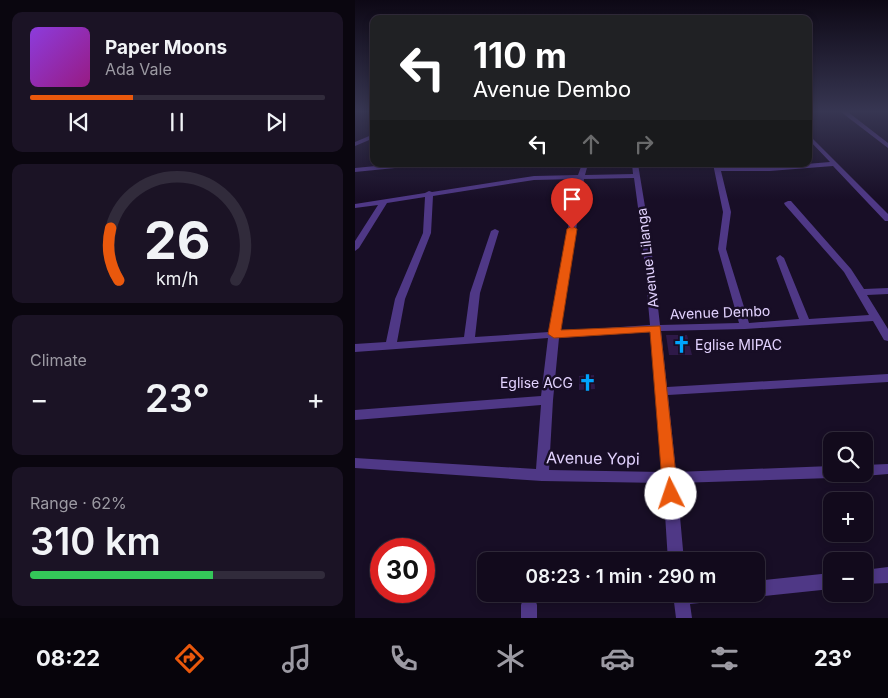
<!DOCTYPE html>
<meta charset="utf-8">
<style>
:root{--surface:#120a1c;--page:#1b1325;--text:#f1f3f6;--muted:#9c9aa3;--line:#312b3b;--accent:#ea580c}
body{margin:0;font-family:Inter,sans-serif;background:var(--page);color:var(--text);height:100vh;display:flex;flex-direction:column;font-size:19px;white-space:nowrap}
*{box-sizing:border-box;margin:0}
p{font-size:16px;color:var(--muted)}
.icon{flex:none;width:28px;height:28px;fill:none;stroke:currentColor;stroke-width:2;stroke-linecap:round;stroke-linejoin:round}
.map{position:relative;flex:1;overflow:hidden}
.drawer{display:flex;flex-direction:column;gap:12px;padding:12px;background:#0a060f;width:355px}
.drawer>*{flex:none}
.hud{position:absolute;left:15px;top:15px;width:442px;height:152px;border-radius:10px;box-shadow:0 2px 8px #0003,0 0 0 1px var(--line);background:#202124;color:#fff;overflow:hidden}
.controls{position:absolute;left:468px;top:432px;display:grid;gap:10px}
.controls a{display:grid;place-items:center;width:50px;height:50px;border-radius:10px;background:var(--surface);box-shadow:0 2px 8px #0003,0 0 0 1px var(--line);font-size:25px}
.speed{position:absolute;left:15px;top:538px;display:flex;gap:10px;font-size:25px;font-weight:700;text-align:center}
.speed>*{display:grid;place-content:center;width:65px;height:65px;border-radius:50%;background:var(--surface);box-shadow:0 2px 8px #0003,0 0 0 1px var(--line);line-height:1}
.speed .limit{border:8px solid #d22;background:#fff;color:#111}
.pin{position:absolute;display:grid;place-items:center;width:42px;height:42px;color:#fff;margin:-51px -21px;border-radius:50% 50% 50% 0;rotate:-45deg;box-shadow:0 0 5px #0007}
.pin .icon{rotate:45deg}
.me{position:absolute;width:55px;margin:-28px;rotate:356deg;stroke-linejoin:round;filter:drop-shadow(0 0 4px #0008)}
.turn{display:flex;align-items:center;gap:18px;height:105px;padding:0 20px;font-size:22px}
.turn .icon{width:65px;height:65px;stroke-width:2.5}
.turn b{display:block;font-size:35px;line-height:42px}
.lanes{display:flex;align-items:center;height:48px;padding:0 20px;background:#0003;justify-content:center;gap:25px;direction:ltr}
.lanes .off{opacity:.35}
.big{font-size:38px;font-weight:600;line-height:1.1}
.drawer .tile{flex:1;display:flex;flex-direction:column;justify-content:center;gap:8px;min-width:0;padding:0 18px;border-radius:10px;background:var(--page)}
.drawer .dial{align-items:center;gap:0}
.dial svg{height:130px;overflow:visible;fill:none;stroke:var(--line);stroke-width:7;stroke-linecap:round;text-anchor:middle}
.dial text{fill:var(--text);stroke:none}
.song{display:flex;align-items:center;gap:15px}
.cover{width:60px;height:60px;border-radius:8px;background:linear-gradient(135deg,hsl(270 70% 55%),hsl(310 70% 35%))}
.played{height:5px;border-radius:2px;background:linear-gradient(90deg,var(--accent) 35%,var(--line) 35%)}
.keys{display:flex;justify-content:space-around;direction:ltr}
.heat{display:flex;justify-content:space-between;align-items:center;font-size:28px;direction:ltr}
.charge{height:8px;border-radius:4px;background:linear-gradient(90deg,#34c759 62%,var(--line) 0)}
.trip{position:absolute;left:122px;top:552px;width:288px;height:50px;border-radius:10px;background:var(--surface);box-shadow:0 2px 8px #0003,0 0 0 1px var(--line);font-weight:600;line-height:50px;text-align:center}
.tab-bar{display:flex;height:80px;justify-content:space-around;align-items:center;background:#07040b;color:var(--muted)}
.tab-bar .icon{width:35px;height:35px}
.tab-bar .on{color:var(--accent)}
.tab-bar b{font-size:22px;color:var(--text)}
main{display:flex;flex:1;min-height:0}
.map>svg:first-child{display:block}
.building{fill:#2e1948}
.lines{fill:none;stroke-linecap:round;stroke-linejoin:round}
.street{fill:#4f3886;fill-rule:evenodd}
.route{fill:#ea580c;stroke:#983908}
.labels{text-anchor:middle;dominant-baseline:central;stroke-width:5;stroke-linejoin:round;paint-order:stroke}
.street-label{font-size:14px;fill:#e3d3ff;stroke:#180e26}
.poi-label{font-size:14px;fill:#e3d3ff;stroke:#180e26;text-anchor:start}
.near-street-label{font-size:16px;fill:#e3d3ff;stroke:#180e26}
</style>
<main>
<section class="drawer">
<div class="tile">
<div class="song"><i class="cover"></i><div><b>Paper Moons</b><p>Ada Vale</p></div></div>
<div class="played"></div>
<div class="keys"><svg class="icon" aria-label="previous" viewBox="0 0 24 24"><path d="M18 5L8 12l10 7zM5 5v14"/></svg><svg class="icon" aria-label="pause" viewBox="0 0 24 24"><path d="M8 5v14M16 5v14"/></svg><svg class="icon" aria-label="next" viewBox="0 0 24 24"><path d="M6 5l10 7-10 7zM19 5v14"/></svg></div>
</div>
<div class="tile dial"><svg viewBox="0 0 100 80">
<path d="M14 69A42 42 0 1 1 86 69"/>
<path d="M14 69A42 42 0 0 1 9 37" stroke="#ea580c"/>
<text x="50" y="56" font-size="32" font-weight="700">26</text>
<text x="50" y="72" font-size="11">km/h</text>
</svg></div>
<div class="tile"><p>Climate</p>
<div class="heat"><a>−</a><b class="big">23°</b><a>+</a></div>
</div>
<div class="tile"><p>Range · 62%</p><b class="big">310 km</b><div class="charge"></div></div>
</section>
<div class="map">
<svg width="533" height="618" viewBox="0 0 533 618">
<rect width="100%" height="100%" fill="#180e26"/>
<g class="building">
<path d="M 311,335 L 332,335 L 337,355 L 314,355 Z"/>
<path d="M 239,375 L 240,389 L 224,390 L 224,376 Z"/>
</g>
<g class="lines">
<g class="street">
<path d="M 486,112 L 493,112 L 533,143 L 533,148 Z"/>
<path d="M 19,134 L 19,138 L 0,146 L 0,142 Z"/>
<path d="M 454,135 L 533,214 L 533,221 L 530,221 L 478,166 L 415,171 L 366,171 L 376,212 L 371,249 L 394,323 L 444,319 L 421,258 L 425,255 L 429,258 L 454,319 L 514,315 L 489,272 L 430,205 L 429,203 L 433,201 L 436,201 L 496,269 L 509,289 L 533,288 L 533,294 L 512,295 L 533,329 L 533,341 L 529,340 L 518,321 L 390,329 L 306,331 L 312,387 L 533,374 L 533,382 L 313,395 L 321,472 L 476,466 L 476,474 L 482,474 L 481,476 L 476,478 L 322,483 L 329,561 L 313,561 L 308,483 L 187,481 L 0,468 L 0,458 L 181,469 L 186,405 L 0,420 L 0,410 L 186,396 L 193,338 L 0,352 L 0,344 L 31,342 L 40,299 L 68,233 L 70,197 L 32,203 L 4,248 L 0,251 L 0,241 L 23,205 L 0,208 L 0,204 L 70,193 L 74,191 L 77,192 L 179,176 L 223,175 L 227,164 L 233,164 L 230,175 L 278,174 L 277,164 L 283,164 L 295,237 L 305,325 L 384,323 L 363,249 L 368,212 L 358,164 L 364,164 L 365,167 L 415,167 L 475,162 L 454,140 ZM 279,178 L 287,237 L 295,325 L 205,331 L 229,179 ZM 222,179 L 194,332 L 120,337 L 125,293 L 144,231 L 140,229 L 136,231 L 115,293 L 109,337 L 42,342 L 50,299 L 76,233 L 78,196 L 179,180 ZM 296,332 L 307,472 L 194,470 L 198,400 L 204,338 Z"/>
<path d="M 42,164 L 63,164 L 60,166 L 0,172 L 0,168 Z"/>
<path d="M 533,464 L 533,474 L 509,476 L 504,474 L 509,474 L 509,465 Z"/>
<path d="M 533,567 L 533,583 L 509,584 L 509,570 Z"/>
<path d="M 476,573 L 476,589 L 401,597 L 395,594 L 401,594 L 401,581 Z"/>
<path d="M 318,594 L 362,594 L 360,600 L 354,602 L 335,604 L 337,618 L 321,618 Z"/>
<path d="M 174,597 L 180,599 L 182,605 L 182,618 L 166,618 L 166,605 L 168,599 Z"/>
</g>
</g>
<linearGradient id="sky" x2="0" y2="1"><stop stop-color="#0d0815"/><stop offset="0.56" stop-color="#373652"/><stop offset="1" stop-color="#373652" stop-opacity="0"/></linearGradient>
<rect width="533" height="199" fill="url(#sky)"/>
<path class="route" d="M 217,226 L 222,229 L 206,330 L 305,326 L 323,494 L 321,499 L 316,501 L 310,499 L 308,494 L 295,332 L 199,338 L 193,334 L 212,229 Z"/>
<defs>
<symbol id="church-bare" viewBox="-9 -9 18 18"><path d="M-1.2-6h2.4v3.5h3.3v2.4h-3.3V6h-2.4V-.1h-3.3v-2.4h3.3Z" fill="#00a4fe" stroke="#180e26" stroke-width="2.5" paint-order="stroke"/></symbol>
</defs>
<g fill-rule="evenodd">
<use href="#church-bare" x="314" y="332" width="25" height="25"/>
<use href="#church-bare" x="220" y="370" width="25" height="25"/>
</g>
<g class="labels">
<g class="street-label">
<text transform="translate(292 258) rotate(-97)">Avenue Lilanga</text>
<text transform="translate(365 312) rotate(-2)">Avenue Dembo</text>
</g>
<g class="poi-label">
<text x="340" y="344">Eglise MIPAC</text>
<text x="218" y="382" text-anchor="end">Eglise ACG</text>
</g>
<g class="near-street-label">
<text transform="translate(238 458) rotate(1)">Avenue Yopi</text>
</g>
</g>
</svg>
<div class="controls">
<a><svg class="icon" aria-label="search" viewBox="0 0 24 24"><circle cx="10" cy="10" r="6"/><path d="M15 15l6 6"/></svg></a>
<a>+</a>
<a>−</a>
</div>
<div class="speed"><div class="limit">30</div></div>
<div class="pin" style="left:217px;top:229px;background:#d93025"><svg class="icon" aria-label="arrive" viewBox="0 0 24 24"><path d="M6 21V4h12l-3 4 3 4H6"/></svg></div>
<svg class="me" style="left:316px;top:494px" viewBox="-20 -20 40 40"><circle r="19" fill="#fff"/><path d="M0-13L10 11 0 6-10 11z" fill="#ea580c"/></svg>
<div class="trip">08:23 · 1 min · 290 m</div>
<div class="hud">
<div class="turn"><svg class="icon" aria-label="left" viewBox="0 0 24 24"><path d="M17 20v-9H6M10 6l-5 5 5 5"/></svg><div><b>110 m</b>Avenue Dembo</div></div>
<div class="lanes"><svg class="icon" aria-label="left" viewBox="0 0 24 24"><path d="M17 20v-9H6M10 6l-5 5 5 5"/></svg><svg class="icon off" aria-label="ahead" viewBox="0 0 24 24"><path d="M12 20V5M6 11l6-6 6 6"/></svg><svg class="icon off" aria-label="right" viewBox="0 0 24 24"><path d="M7 20v-9h11M14 6l5 5-5 5"/></svg></div>
</div>
</div>
</main>
<nav class="tab-bar">
<b>08:22</b>
<svg class="icon on" aria-label="directions" viewBox="0 0 24 24"><path d="M12 3l9 9-9 9-9-9zM9 14v-3h6M13 9l2 2-2 2"/></svg>
<svg class="icon" aria-label="music" viewBox="0 0 24 24"><path d="M9 18V5l10-2v13"/><circle cx="6" cy="18" r="3"/><circle cx="16" cy="16" r="3"/></svg>
<svg class="icon" aria-label="phone" viewBox="0 0 24 24"><path d="M5 4h4l2 5-3 2q2 4 5 5l2-3 5 2v4C11 20 4 13 5 4z"/></svg>
<svg class="icon" aria-label="climate" viewBox="0 0 24 24"><path d="M12 3v18M4 7l16 10M4 17L20 7"/></svg>
<svg class="icon" aria-label="car" viewBox="0 0 24 24"><path d="M5 17H2v-5l4-1 3-4h7l3 4 3 1v5h-3M9 17h6M6 11h13"/><circle cx="7" cy="17" r="2"/><circle cx="17" cy="17" r="2"/></svg>
<svg class="icon" aria-label="filters" viewBox="0 0 24 24"><path d="M4 7h16M4 17h16"/><circle cx="9" cy="7" r="2"/><circle cx="15" cy="17" r="2"/></svg>
<b>23°</b>
</nav>
